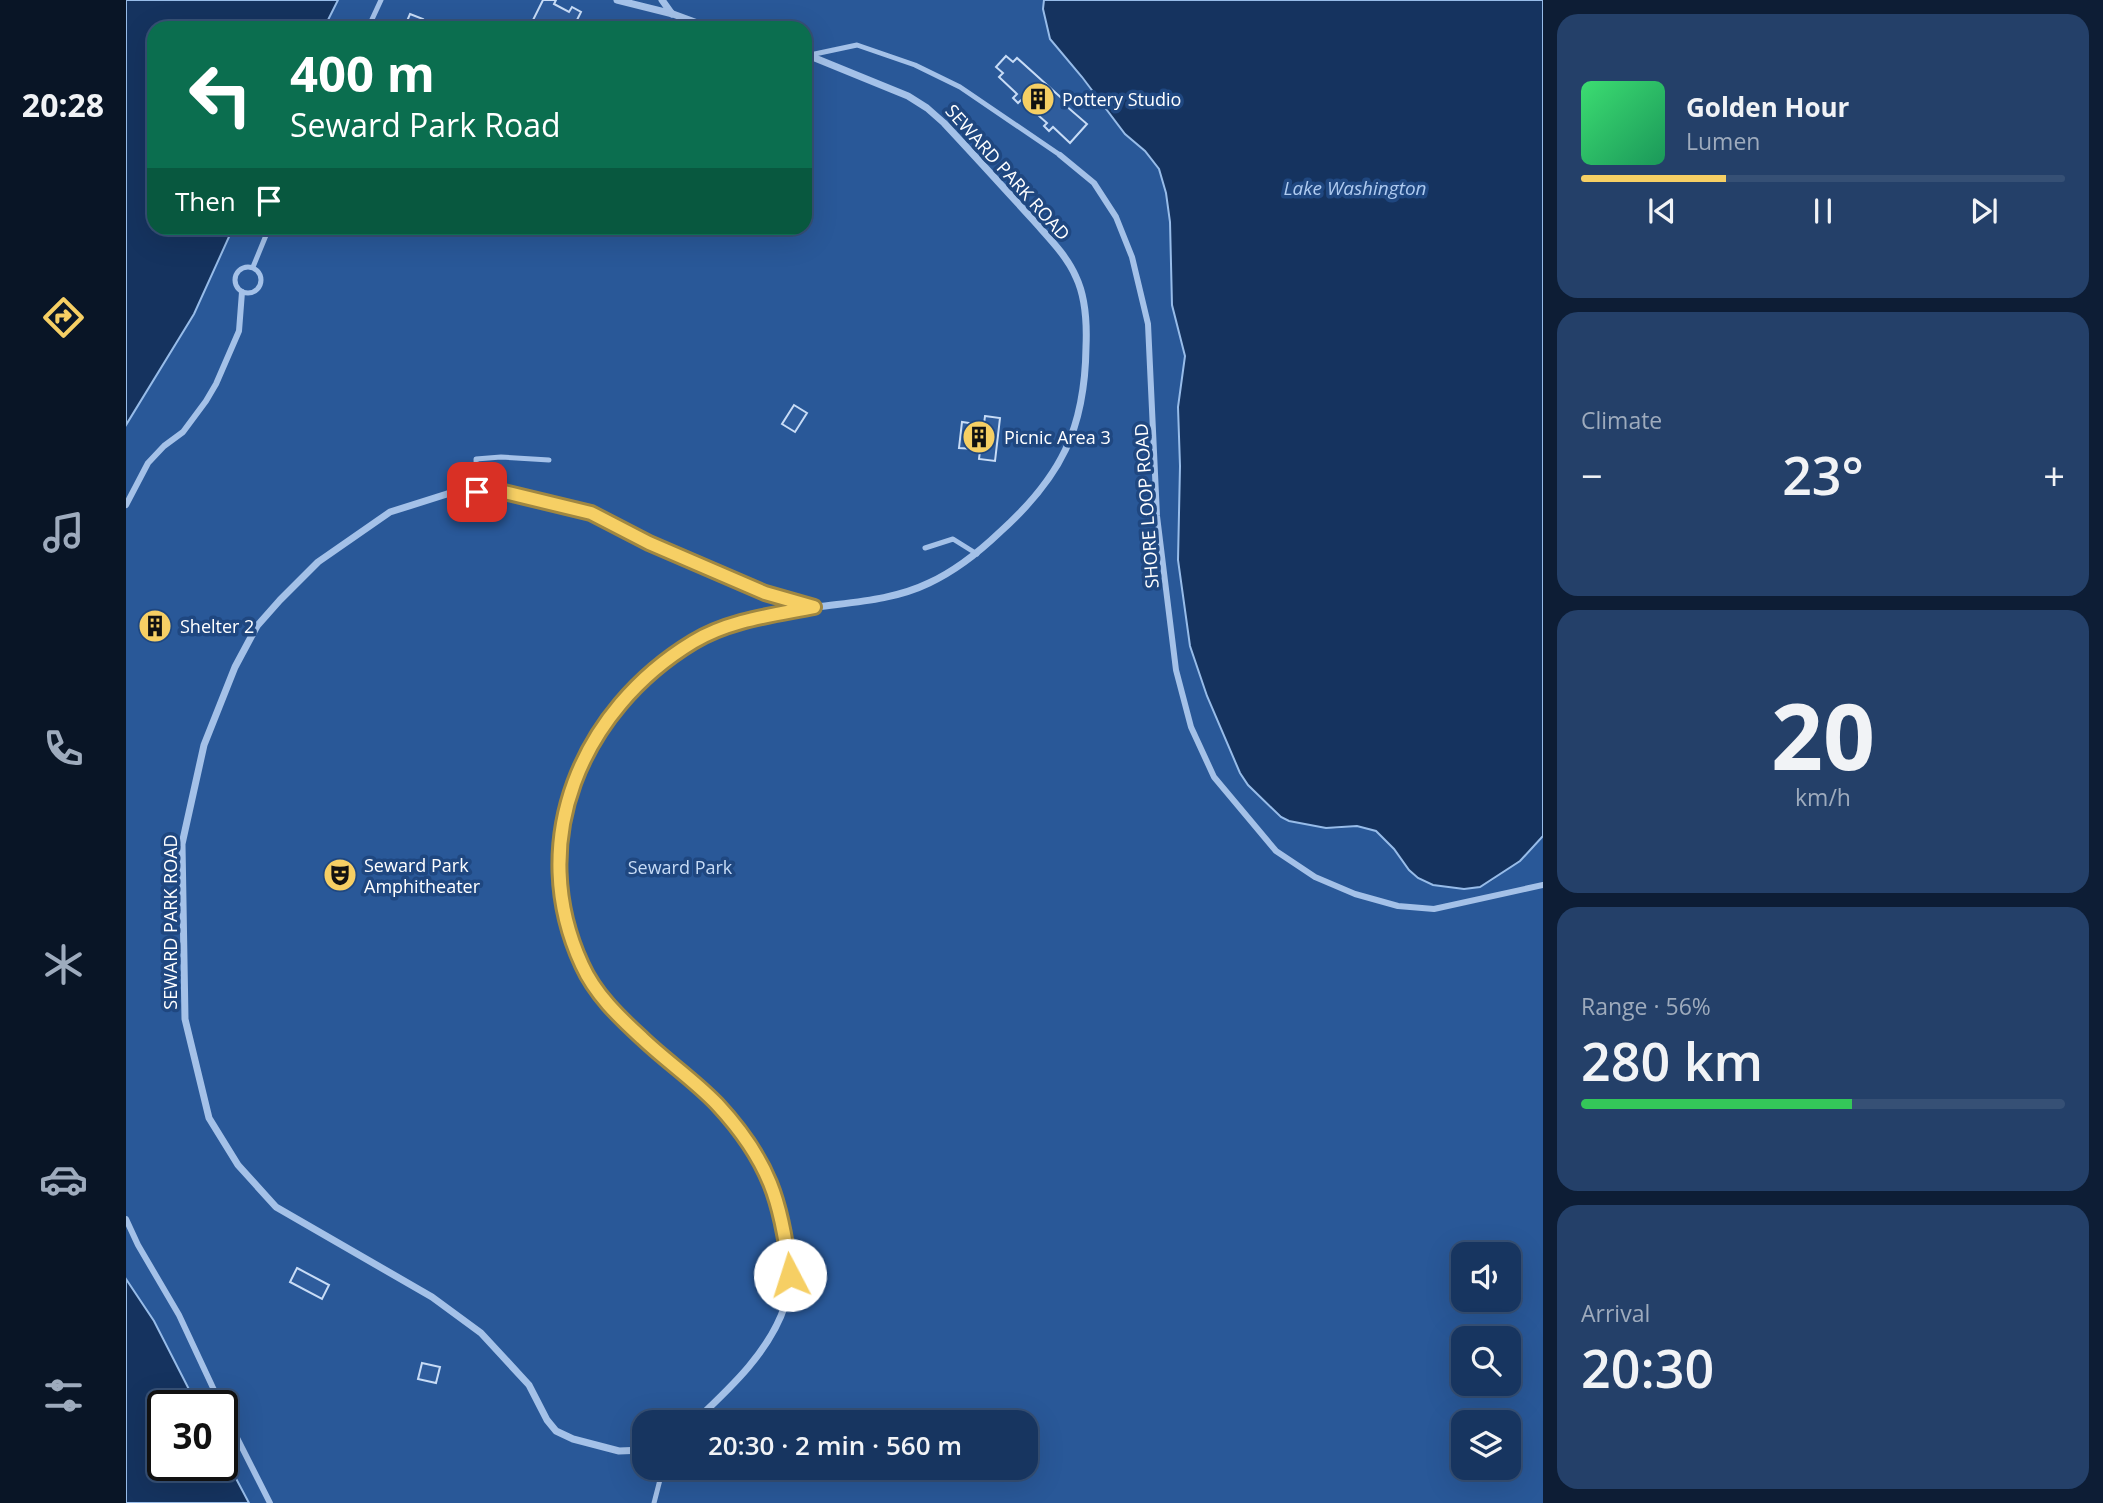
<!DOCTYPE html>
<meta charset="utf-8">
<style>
:root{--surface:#173560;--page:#244069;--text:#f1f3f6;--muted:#9eabbd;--line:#365075;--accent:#f6cf64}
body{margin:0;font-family:"Open Sans",sans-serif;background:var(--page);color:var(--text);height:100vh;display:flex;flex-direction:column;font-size:26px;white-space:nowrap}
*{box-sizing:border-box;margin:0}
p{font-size:23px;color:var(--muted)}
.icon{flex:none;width:38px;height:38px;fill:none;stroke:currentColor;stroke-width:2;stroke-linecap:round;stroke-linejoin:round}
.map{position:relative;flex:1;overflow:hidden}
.drawer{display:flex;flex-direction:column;gap:14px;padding:14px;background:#0d1d35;width:560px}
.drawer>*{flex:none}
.guide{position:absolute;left:21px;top:21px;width:665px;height:214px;border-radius:21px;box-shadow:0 7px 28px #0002,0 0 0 2px var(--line);background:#0b6e4f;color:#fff;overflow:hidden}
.fabs{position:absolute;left:1325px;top:1242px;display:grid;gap:14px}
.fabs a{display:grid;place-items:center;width:70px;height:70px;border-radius:14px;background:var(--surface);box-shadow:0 7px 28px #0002,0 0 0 2px var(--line);font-size:35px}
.speed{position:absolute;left:21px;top:1390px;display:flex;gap:14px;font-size:35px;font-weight:700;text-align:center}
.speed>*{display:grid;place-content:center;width:91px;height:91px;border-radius:50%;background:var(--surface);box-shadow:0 7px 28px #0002,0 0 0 2px var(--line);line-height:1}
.speed .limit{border:4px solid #111;border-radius:10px;background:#fff;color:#111}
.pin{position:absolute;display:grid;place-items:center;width:60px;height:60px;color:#fff;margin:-30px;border-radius:14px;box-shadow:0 4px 10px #0006}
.me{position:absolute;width:77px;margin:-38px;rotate:355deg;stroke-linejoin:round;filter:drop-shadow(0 0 5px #0008)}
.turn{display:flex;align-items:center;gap:24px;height:147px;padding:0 28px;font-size:32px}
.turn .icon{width:91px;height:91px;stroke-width:2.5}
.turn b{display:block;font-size:49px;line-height:60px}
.then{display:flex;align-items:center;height:66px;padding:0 28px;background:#0003;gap:14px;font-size:26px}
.big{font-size:52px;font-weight:600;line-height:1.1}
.drawer .card{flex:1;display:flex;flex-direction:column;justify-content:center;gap:10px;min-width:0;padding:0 24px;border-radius:21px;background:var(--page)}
.drawer .dial{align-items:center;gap:0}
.dial b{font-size:91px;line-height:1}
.song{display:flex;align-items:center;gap:21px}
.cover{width:84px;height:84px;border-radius:10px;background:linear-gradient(135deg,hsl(140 70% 55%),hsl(150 70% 35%))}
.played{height:7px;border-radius:4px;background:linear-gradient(90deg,var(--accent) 30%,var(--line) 30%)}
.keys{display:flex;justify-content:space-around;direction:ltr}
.heat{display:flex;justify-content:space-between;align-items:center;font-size:38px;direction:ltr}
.charge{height:10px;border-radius:5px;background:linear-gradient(90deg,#34c759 56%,var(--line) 0)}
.trip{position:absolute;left:506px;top:1410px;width:406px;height:70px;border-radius:21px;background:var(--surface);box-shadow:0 7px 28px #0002,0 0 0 2px var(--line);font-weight:600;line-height:70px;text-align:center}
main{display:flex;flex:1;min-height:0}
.dock{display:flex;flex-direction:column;width:126px;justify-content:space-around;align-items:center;background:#091526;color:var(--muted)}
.dock .icon{width:49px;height:49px}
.dock .on{color:var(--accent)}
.dock b{font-size:32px;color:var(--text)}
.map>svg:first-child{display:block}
.green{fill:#295898;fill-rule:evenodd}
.water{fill:#15335f;stroke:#97bce9;stroke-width:2}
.building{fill:#2f5d9d;stroke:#c8dcf6;stroke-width:2}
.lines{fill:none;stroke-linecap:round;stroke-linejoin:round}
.service{stroke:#a4c1e8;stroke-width:5}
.pedestrian{stroke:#a4c1e8;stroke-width:6}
.minor{stroke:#a4c1e8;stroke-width:7}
.route-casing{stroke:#a08741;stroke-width:18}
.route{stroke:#f6cf64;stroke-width:12}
.labels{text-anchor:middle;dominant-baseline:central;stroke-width:7;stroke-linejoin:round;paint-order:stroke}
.poi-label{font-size:18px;fill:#fff;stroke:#1f4780;text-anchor:start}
.street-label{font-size:18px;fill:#fff;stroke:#1f4780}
.park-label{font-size:18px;fill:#c8dcf6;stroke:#1f4780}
.water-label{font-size:19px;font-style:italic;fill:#afcbf0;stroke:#1f4780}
</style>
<main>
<nav class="dock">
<b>20:28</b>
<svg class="icon on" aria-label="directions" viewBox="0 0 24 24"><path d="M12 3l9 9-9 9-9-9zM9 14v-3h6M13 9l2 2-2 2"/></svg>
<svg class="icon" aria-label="music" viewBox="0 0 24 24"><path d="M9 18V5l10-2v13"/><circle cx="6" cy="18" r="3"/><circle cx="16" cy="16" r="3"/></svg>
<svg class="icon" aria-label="phone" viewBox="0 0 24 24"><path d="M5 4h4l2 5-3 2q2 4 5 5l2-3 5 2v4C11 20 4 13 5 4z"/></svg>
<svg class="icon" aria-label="climate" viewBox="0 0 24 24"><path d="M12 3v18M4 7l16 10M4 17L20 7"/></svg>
<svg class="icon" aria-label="car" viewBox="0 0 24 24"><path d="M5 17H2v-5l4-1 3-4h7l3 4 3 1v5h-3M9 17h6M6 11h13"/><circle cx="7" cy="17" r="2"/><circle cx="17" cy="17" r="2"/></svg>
<svg class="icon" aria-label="filters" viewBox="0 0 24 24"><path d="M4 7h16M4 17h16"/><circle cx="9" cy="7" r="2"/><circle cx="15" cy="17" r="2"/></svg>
</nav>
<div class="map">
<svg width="1417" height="1503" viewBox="0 0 1417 1503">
<rect width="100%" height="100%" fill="#1f4780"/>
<path class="green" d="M 212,0 L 918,0 L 917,9 L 951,72 L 999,134 L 1019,151 L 1033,169 L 1040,193 L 1044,222 L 1046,305 L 1059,356 L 1052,407 L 1054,466 L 1052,560 L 1064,646 L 1081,696 L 1114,773 L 1122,785 L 1155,817 L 1163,821 L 1210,829 L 1231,826 L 1250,831 L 1268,849 L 1283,870 L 1307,885 L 1338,889 L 1354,887 L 1366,881 L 1409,846 L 1417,836 L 1417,1503 L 123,1503 L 96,1452 L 96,1405 L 71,1405 L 28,1321 L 0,1279 L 0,425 L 68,314 L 107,228 L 679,228 L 679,28 L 198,28 ZM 1337,1255 L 1382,1255 L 1382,1300 L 1337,1300 ZM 1337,1339 L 1382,1339 L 1382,1384 L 1337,1384 ZM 518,1423 L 900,1423 L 900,1468 L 518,1468 ZM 1337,1423 L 1382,1423 L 1382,1468 L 1337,1468 Z"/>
<g class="water">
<path d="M 0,0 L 212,0 L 198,28 L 28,28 L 28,228 L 107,228 L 68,314 L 0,425 Z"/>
<path d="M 918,0 L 1417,0 L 1417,836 L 1394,861 L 1354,887 L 1338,889 L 1307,885 L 1292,878 L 1283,870 L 1268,849 L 1250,831 L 1231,826 L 1200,828 L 1163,821 L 1155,817 L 1122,785 L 1114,773 L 1081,696 L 1064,646 L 1052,560 L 1054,466 L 1052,407 L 1059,356 L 1046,305 L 1044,222 L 1040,193 L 1033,169 L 1019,151 L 999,134 L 956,77 L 924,39 L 917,9 Z"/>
<path d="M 0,1279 L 28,1321 L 71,1405 L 37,1405 L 37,1465 L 96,1465 L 96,1452 L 123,1503 L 0,1503 Z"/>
</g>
<g class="building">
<path d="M 417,0 L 430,0 L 428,4 L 443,12 L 446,7 L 455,12 L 447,28 L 412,28 L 405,24 Z"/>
<path d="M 284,14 L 297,19 L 294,28 L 278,28 Z"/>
<path d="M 880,56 L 887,62 L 891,58 L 941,103 L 939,105 L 961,124 L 944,143 L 927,127 L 923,131 L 918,126 L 921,123 L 895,100 L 892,103 L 887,98 L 891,94 L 873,77 L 877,73 L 870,67 Z"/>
<path d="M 668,405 L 681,413 L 669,432 L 656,424 Z"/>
<path d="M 859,416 L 874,418 L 869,461 L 853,459 L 855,443 L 849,442 L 849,449 L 833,448 L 836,422 L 850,424 L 850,431 L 857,432 Z"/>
<path d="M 24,615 L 38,618 L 34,637 L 21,634 Z"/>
<path d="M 171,1268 L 203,1285 L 196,1299 L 164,1282 Z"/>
<path d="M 296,1363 L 314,1367 L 310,1383 L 292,1379 Z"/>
</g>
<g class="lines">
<g class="service">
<path d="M 242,28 L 255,0"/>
<path d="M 684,55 L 731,45 L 789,65 L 834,87 L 934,155"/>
<circle cx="122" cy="280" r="13"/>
<path d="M 127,267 L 143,228"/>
<path d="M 351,492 L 350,459 L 375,457 L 423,460"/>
<path d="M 799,548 L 827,539 L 851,554"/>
<path d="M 528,1503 L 537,1468"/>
</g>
<g class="pedestrian">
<path d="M 934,155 L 968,183 L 990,217 L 1006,257 L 1022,324 L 1031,516 L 1050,670 L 1065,727 L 1088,777 L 1150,851 L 1189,877 L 1229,894 L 1272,906 L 1308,909 L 1417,885"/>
<path d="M 0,505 L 22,463 L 38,446 L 57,432 L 80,401 L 90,384 L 113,331 L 116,292"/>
<path d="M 0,1219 L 12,1245 L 53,1315 L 95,1405"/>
<path d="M 96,1408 L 144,1503"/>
</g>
<g class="minor">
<path d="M 491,0 L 547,14 L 585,28"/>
<path d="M 536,0 L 546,14"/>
<path d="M 567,1423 C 602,1390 644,1352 659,1305 C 664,1288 663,1270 661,1252 C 656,1195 631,1145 591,1104 C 558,1070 516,1045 485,1009 C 422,937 419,825 466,744 C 516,658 594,618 691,607 C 728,602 768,600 803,583 C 829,571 853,552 874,532 C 935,477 959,429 960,347 C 961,324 960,298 950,277 C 941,256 923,238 908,221 C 878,188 848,155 818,123 L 801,108 L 782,96 L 679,54"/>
<path d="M 518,1450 L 493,1451 L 447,1439 L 430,1431 L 421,1420 L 403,1385 L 355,1333 L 306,1297 L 150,1207 L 112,1165 L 83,1118 L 59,1019 L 56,844 L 78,745 L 109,667 L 131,626 L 154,600 L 192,562 L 264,512 L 321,494 L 374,491 L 465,513 L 523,543 L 639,593 L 684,606"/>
</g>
</g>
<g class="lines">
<defs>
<path id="route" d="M 351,492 L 374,491 L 465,513 L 523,543 L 639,593 L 688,607 C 648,615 603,620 567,642 C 455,710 399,842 456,965 C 469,994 493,1017 516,1038 C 540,1061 568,1080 591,1104 C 643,1160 656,1202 664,1275"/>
</defs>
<use href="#route" class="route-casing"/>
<use href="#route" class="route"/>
</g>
<defs>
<symbol id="building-disc" viewBox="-11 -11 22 22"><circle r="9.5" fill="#f6cf64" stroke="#1f4780"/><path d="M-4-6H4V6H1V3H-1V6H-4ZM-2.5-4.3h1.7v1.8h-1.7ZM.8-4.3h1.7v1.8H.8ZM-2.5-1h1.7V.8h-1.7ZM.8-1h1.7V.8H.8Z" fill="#111"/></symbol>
<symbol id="theatre-disc" viewBox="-11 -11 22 22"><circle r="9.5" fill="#f6cf64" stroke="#1f4780"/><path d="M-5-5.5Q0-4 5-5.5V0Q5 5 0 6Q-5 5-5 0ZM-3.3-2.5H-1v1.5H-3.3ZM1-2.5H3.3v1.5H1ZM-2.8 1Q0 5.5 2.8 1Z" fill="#111"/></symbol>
</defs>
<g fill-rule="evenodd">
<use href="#building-disc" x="893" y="80" width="38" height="38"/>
<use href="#building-disc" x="834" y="418" width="38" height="38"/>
<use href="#building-disc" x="10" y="607" width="38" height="38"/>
<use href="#theatre-disc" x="195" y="856" width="38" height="38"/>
</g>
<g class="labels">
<g class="poi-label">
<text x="936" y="99">Pottery Studio</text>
<text x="878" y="437">Picnic Area 3</text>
<text x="54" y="626">Shelter 2</text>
<text x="238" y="865">Seward Park<tspan x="238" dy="21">Amphitheater</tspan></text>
</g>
<g class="street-label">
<text transform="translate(882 172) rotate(48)">SEWARD PARK ROAD</text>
<text transform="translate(1020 506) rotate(-94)">SHORE LOOP ROAD</text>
<text transform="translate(44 922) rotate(-90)">SEWARD PARK ROAD</text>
</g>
<g class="park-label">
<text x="554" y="867">Seward Park</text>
</g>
<g class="water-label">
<text x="1229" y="188">Lake Washington</text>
</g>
</g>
</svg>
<div class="fabs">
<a><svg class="icon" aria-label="sound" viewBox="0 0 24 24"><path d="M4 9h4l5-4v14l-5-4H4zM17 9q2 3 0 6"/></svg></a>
<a><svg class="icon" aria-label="search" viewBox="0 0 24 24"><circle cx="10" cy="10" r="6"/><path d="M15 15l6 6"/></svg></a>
<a><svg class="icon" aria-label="layers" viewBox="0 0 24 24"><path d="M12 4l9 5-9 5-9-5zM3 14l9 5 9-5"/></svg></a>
</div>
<div class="speed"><div class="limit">30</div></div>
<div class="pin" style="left:351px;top:492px;background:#d93025"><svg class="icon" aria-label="arrive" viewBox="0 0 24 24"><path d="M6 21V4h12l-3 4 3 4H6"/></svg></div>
<svg class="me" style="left:664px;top:1275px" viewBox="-20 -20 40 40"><circle r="19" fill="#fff"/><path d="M0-13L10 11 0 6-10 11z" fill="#f6cf64"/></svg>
<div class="trip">20:30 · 2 min · 560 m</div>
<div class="guide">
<div class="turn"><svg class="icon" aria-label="left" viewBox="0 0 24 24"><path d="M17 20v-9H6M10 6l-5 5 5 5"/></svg><div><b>400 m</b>Seward Park Road</div></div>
<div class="then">Then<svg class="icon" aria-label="arrive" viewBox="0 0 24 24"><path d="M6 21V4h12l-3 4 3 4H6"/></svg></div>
</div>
</div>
<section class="drawer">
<div class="card">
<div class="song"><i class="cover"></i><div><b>Golden Hour</b><p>Lumen</p></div></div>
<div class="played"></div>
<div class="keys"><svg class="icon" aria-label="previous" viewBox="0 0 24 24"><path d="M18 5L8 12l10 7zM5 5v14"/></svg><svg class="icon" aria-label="pause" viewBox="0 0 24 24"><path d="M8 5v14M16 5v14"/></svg><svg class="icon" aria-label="next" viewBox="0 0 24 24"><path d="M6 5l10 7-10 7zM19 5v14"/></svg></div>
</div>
<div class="card"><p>Climate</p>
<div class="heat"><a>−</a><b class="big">23°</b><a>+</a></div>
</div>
<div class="card dial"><b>20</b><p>km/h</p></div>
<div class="card"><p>Range · 56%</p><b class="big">280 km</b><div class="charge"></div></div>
<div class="card"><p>Arrival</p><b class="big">20:30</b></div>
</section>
</main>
